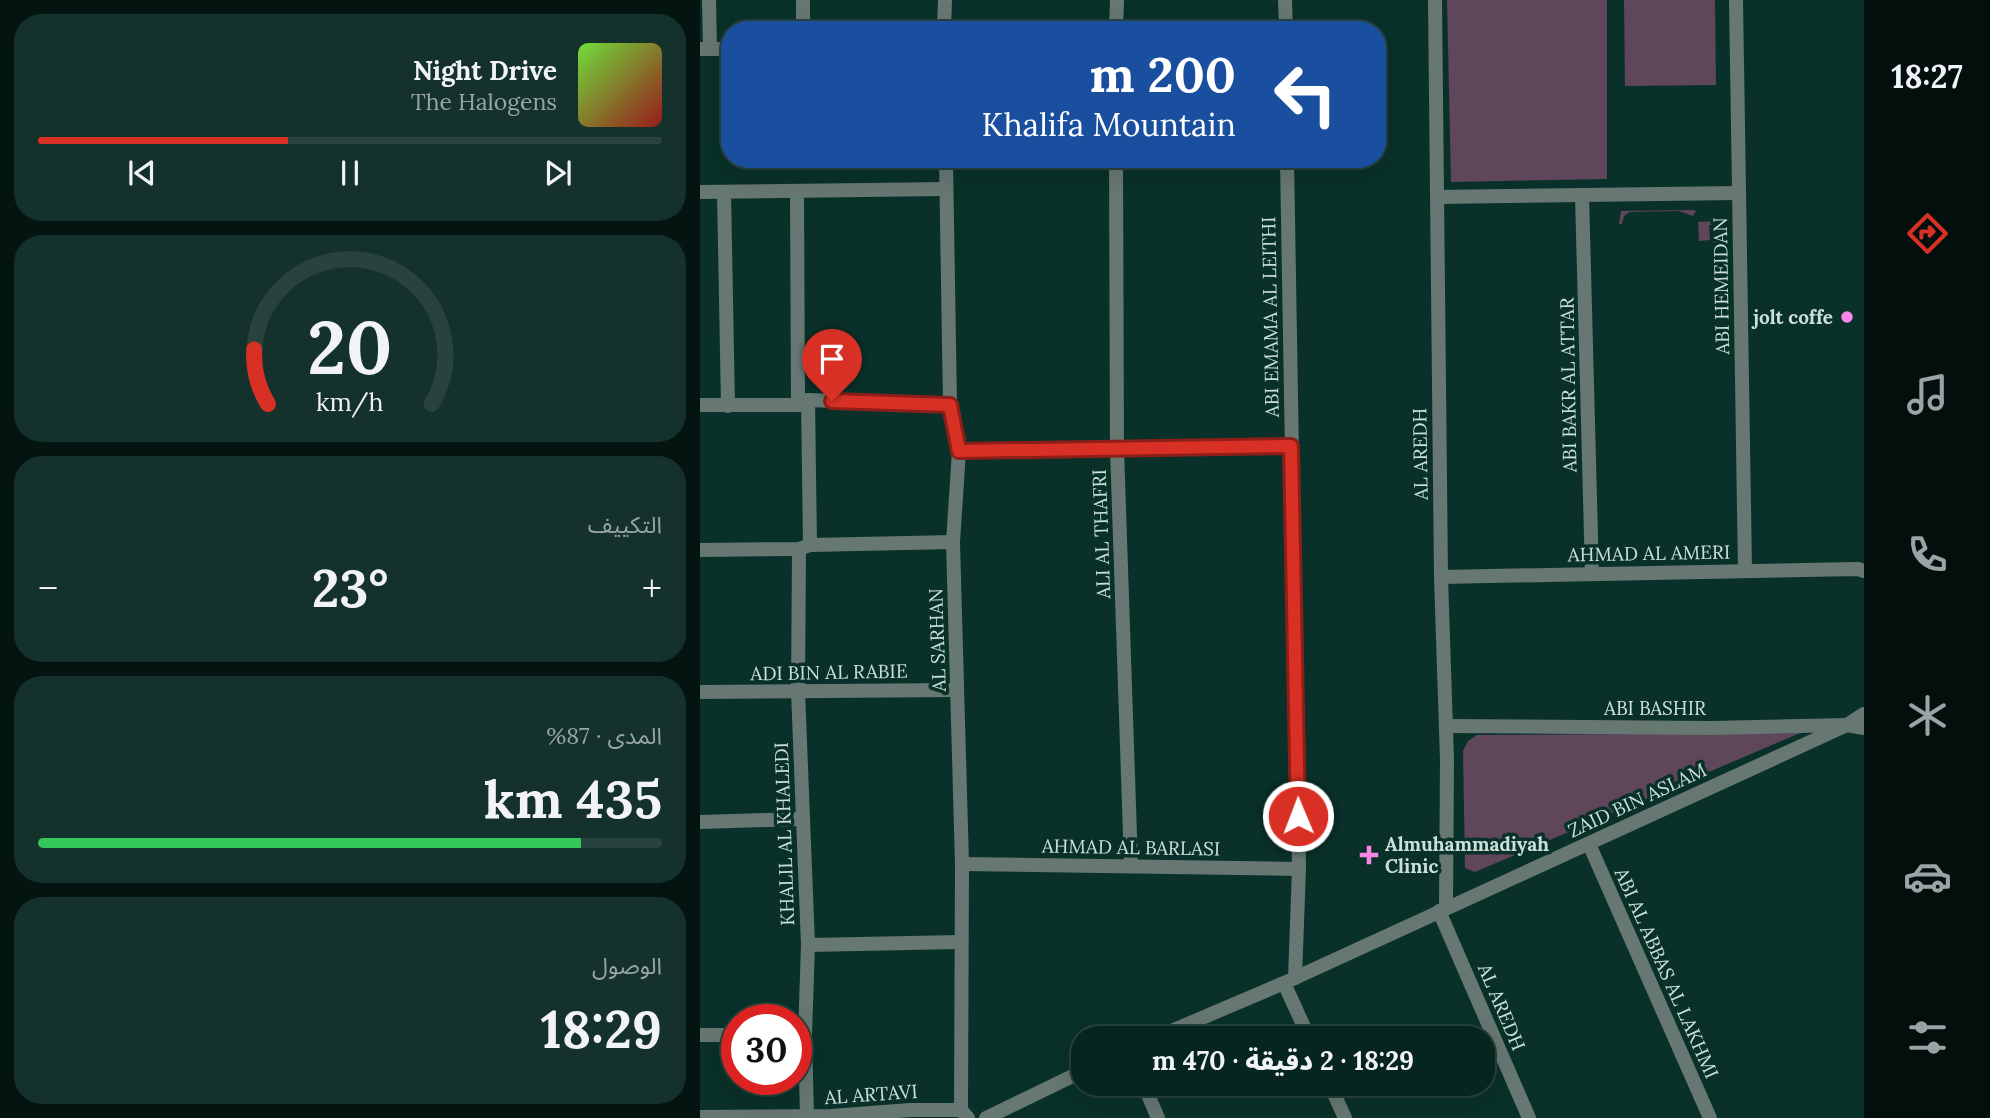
<!DOCTYPE html>
<html lang="ar">
<meta charset="utf-8">
<style>
:root{--surface:#07251f;--page:#15312c;--text:#f1f3f6;--muted:#98a5a4;--line:#28423d;--accent:#d93025}
body{margin:0;font-family:Lora,"Noto Sans Arabic",serif;background:var(--page);color:var(--text);direction:rtl;height:100vh;display:flex;flex-direction:column;font-size:26px;white-space:nowrap}
*{box-sizing:border-box;margin:0}
p{font-size:23px;color:var(--muted)}
.icon{flex:none;width:38px;height:38px;fill:none;stroke:currentColor;stroke-width:2;stroke-linecap:round;stroke-linejoin:round}
.map{position:relative;flex:1;overflow:hidden;direction:ltr}
.drawer{display:flex;flex-direction:column;gap:14px;padding:14px;background:#041411;width:700px}
.drawer>*{flex:none}
.hud{position:absolute;left:21px;top:21px;width:665px;height:147px;border-radius:28px;box-shadow:0 7px 28px #0002,0 0 0 2px var(--line);direction:rtl;background:#1a4fa0;color:#fff;overflow:hidden}
.speed{position:absolute;left:21px;top:1004px;display:flex;gap:14px;font-size:35px;font-weight:700;text-align:center}
.speed>*{display:grid;place-content:center;width:91px;height:91px;border-radius:50%;background:var(--surface);box-shadow:0 7px 28px #0002,0 0 0 2px var(--line);line-height:1}
.speed .limit{border:10px solid #d22;background:#fff;color:#111}
.pin{position:absolute;display:grid;place-items:center;width:60px;height:60px;color:#fff;margin:-72px -30px;border-radius:50% 50% 50% 0;rotate:-45deg;box-shadow:0 0 7px #0007}
.pin .icon{rotate:45deg}
.me{position:absolute;width:77px;margin:-38px;rotate:359deg;stroke-linejoin:round;filter:drop-shadow(0 0 5px #0008)}
.turn{display:flex;align-items:center;gap:24px;height:147px;padding:0 35px;font-size:32px}
.turn .icon{width:91px;height:91px;stroke-width:2.5}
.turn b{display:block;font-size:49px;line-height:60px}
.big{font-size:52px;font-weight:800;line-height:1.1}
.drawer .tile{flex:1;display:flex;flex-direction:column;justify-content:center;gap:10px;min-width:0;padding:0 24px;border-radius:28px;background:var(--page)}
.drawer .dial{align-items:center;gap:0}
.dial svg{height:182px;overflow:visible;fill:none;stroke:var(--line);stroke-width:7;stroke-linecap:round;text-anchor:middle}
.dial text{fill:var(--text);stroke:none}
.song{display:flex;align-items:center;gap:21px}
.cover{width:84px;height:84px;border-radius:10px;background:linear-gradient(135deg,hsl(100 70% 55%),hsl(0 70% 35%))}
.played{height:7px;border-radius:4px;background:linear-gradient(90deg,var(--accent) 40%,var(--line) 40%)}
.keys{display:flex;justify-content:space-around;direction:ltr}
.heat{display:flex;justify-content:space-between;align-items:center;font-size:38px;direction:ltr}
.charge{height:10px;border-radius:5px;background:linear-gradient(90deg,#34c759 87%,var(--line) 0)}
.trip{position:absolute;left:371px;top:1026px;width:424px;height:70px;border-radius:28px;background:var(--surface);box-shadow:0 7px 28px #0002,0 0 0 2px var(--line);font-weight:800;line-height:70px;text-align:center;direction:rtl}
main{display:flex;flex:1;min-height:0}
.dock{display:flex;flex-direction:column;width:126px;justify-content:space-around;align-items:center;background:#030f0c;color:var(--muted)}
.dock .icon{width:49px;height:49px}
.dock .active{color:var(--accent)}
.dock b{font-size:32px;color:var(--text)}
.map>svg:first-child{display:block}
.green{fill:#5f465b}
.lines{fill:none;stroke-linecap:round;stroke-linejoin:round}
.street{stroke:#677772;stroke-width:14}
.route-casing{stroke:#8d1f18;stroke-width:18}
.route{stroke:#d93025;stroke-width:12}
.poi-dot{fill:#fa87e7;stroke:#093129;stroke-width:2.5}
.labels{text-anchor:middle;dominant-baseline:central;stroke-width:7;stroke-linejoin:round;paint-order:stroke}
.street-label{font-size:19px;fill:#cce0da;stroke:#093129}
.poi-label{font-size:19px;font-weight:bold;fill:#cce0da;stroke:#093129;text-anchor:end}
</style>
<main>
<nav class="dock">
<b>18:27</b>
<svg class="icon active" aria-label="directions" viewBox="0 0 24 24"><path d="M12 3l9 9-9 9-9-9zM9 14v-3h6M13 9l2 2-2 2"/></svg>
<svg class="icon" aria-label="music" viewBox="0 0 24 24"><path d="M9 18V5l10-2v13"/><circle cx="6" cy="18" r="3"/><circle cx="16" cy="16" r="3"/></svg>
<svg class="icon" aria-label="phone" viewBox="0 0 24 24"><path d="M5 4h4l2 5-3 2q2 4 5 5l2-3 5 2v4C11 20 4 13 5 4z"/></svg>
<svg class="icon" aria-label="climate" viewBox="0 0 24 24"><path d="M12 3v18M4 7l16 10M4 17L20 7"/></svg>
<svg class="icon" aria-label="car" viewBox="0 0 24 24"><path d="M5 17H2v-5l4-1 3-4h7l3 4 3 1v5h-3M9 17h6M6 11h13"/><circle cx="7" cy="17" r="2"/><circle cx="17" cy="17" r="2"/></svg>
<svg class="icon" aria-label="filters" viewBox="0 0 24 24"><path d="M4 7h16M4 17h16"/><circle cx="9" cy="7" r="2"/><circle cx="15" cy="17" r="2"/></svg>
</nav>
<div class="map">
<svg width="1164" height="1118" viewBox="0 0 1164 1118">
<rect width="100%" height="100%" fill="#093129"/>
<g class="green">
<path d="M 747,0 L 907,0 L 907,179 L 751,182 Z"/>
<path d="M 924,0 L 1015,0 L 1016,85 L 925,86 Z"/>
<path d="M 994,210 L 996,211 L 993,216 L 979,211 L 929,212 L 924,216 L 922,224 L 919,224 L 921,211 Z"/>
<path d="M 1016,221 L 1017,243 L 1013,243 L 1012,225 L 1009,225 L 1010,240 L 999,241 L 998,222 Z"/>
<path d="M 1100,733 L 775,872 L 765,868 L 763,751 L 768,741 L 777,735 Z"/>
</g>
<g class="lines">
<g class="street">
<path d="M 9,0 L 10,49"/>
<path d="M 585,0 L 586,30"/>
<path d="M 735,0 L 741,577 L 747,760 L 746,907"/>
<path d="M 1036,0 L 1045,571"/>
<path d="M 103,30 L 103,0"/>
<path d="M 244,30 L 245,0"/>
<path d="M 416,30 L 417,0"/>
<path d="M 0,49 L 30,49"/>
<path d="M 246,159 L 250,405 L 259,451 L 253,542 L 262,864 L 261,1110 L 268,1118"/>
<path d="M 416,159 L 417,449 L 431,865"/>
<path d="M 587,159 L 599,869 L 595,978"/>
<path d="M 97,191 L 98,405"/>
<path d="M 0,192 L 246,189"/>
<path d="M 24,192 L 28,406"/>
<path d="M 882,195 L 892,574"/>
<path d="M 737,197 L 1038,193"/>
<path d="M 108,400 L 110,545"/>
<path d="M 0,405 L 98,405 L 108,400 L 250,405"/>
<path d="M 259,451 L 591,446"/>
<path d="M 99,549 L 98,691 L 108,945 L 105,1035 L 107,1117"/>
<path d="M 0,550 L 99,549 L 110,545 L 253,542"/>
<path d="M 741,577 L 1158,569 L 1164,571"/>
<path d="M 0,692 L 257,690"/>
<path d="M 746,726 L 1011,728 L 1147,725 L 1164,728"/>
<path d="M 0,822 L 102,819"/>
<path d="M 889,844 L 1010,1118"/>
<path d="M 262,864 L 599,869"/>
<path d="M 739,911 L 829,1118"/>
<path d="M 108,945 L 260,942"/>
<path d="M 584,983 L 609,1038"/>
<path d="M 0,1035 L 37,1035"/>
<path d="M 455,1038 L 584,983 L 1147,725 L 1164,714"/>
<path d="M 443,1083 L 458,1118"/>
<path d="M 629,1083 L 645,1118"/>
<path d="M 0,1117 L 131,1116 L 210,1110 L 261,1110"/>
<path d="M 286,1118 L 383,1071"/>
</g>
</g>
<g class="lines">
<defs>
<path id="route" d="M 132,401 L 250,405 L 259,451 L 591,446 L 598,816"/>
</defs>
<use href="#route" class="route-casing"/>
<use href="#route" class="route"/>
</g>
<g class="poi-dot">
<circle cx="1147" cy="317" r="7"/>
<path d="M665.5 844.5h7v7h7v7h-7v7h-7v-7h-7v-7h7z"/>
</g>
<g class="labels">
<g class="street-label">
<text transform="translate(1021 286) rotate(-91)">ABI HEMEIDAN</text>
<text transform="translate(570 317) rotate(-91)">ABI EMAMA AL LEITHI</text>
<text transform="translate(868 385) rotate(-91)">ABI BAKR AL ATTAR</text>
<text transform="translate(720 454) rotate(-91)">AL AREDH</text>
<text transform="translate(401 534) rotate(-92)">ALI AL THAFRI</text>
<text transform="translate(949 553) rotate(-1)">AHMAD AL AMERI</text>
<text transform="translate(237 640) rotate(-92)">AL SARHAN</text>
<text transform="translate(129 672) rotate(-1)">ADI BIN AL RABIE</text>
<text x="955" y="708">ABI BASHIR</text>
<text transform="translate(937 800) rotate(-25)">ZAID BIN ASLAM</text>
<text transform="translate(84 834) rotate(-92)">KHALIL AL KHALEDI</text>
<text transform="translate(431 847) rotate(1)">AHMAD AL BARLASI</text>
<text transform="translate(967 973) rotate(66)">ABI AL ABBAS AL LAKHMI</text>
<text transform="translate(802 1007) rotate(67)">AL AREDH</text>
<text transform="translate(171 1094) rotate(-4)">AL ARTAVI</text>
</g>
<g class="poi-label">
<text x="1133" y="317">jolt coffe</text>
<text x="685" y="844" text-anchor="start">Almuhammadiyah<tspan x="685" dy="22">Clinic</tspan></text>
</g>
</g>
</svg>
<div class="speed"><div class="limit">30</div></div>
<div class="pin" style="left:132px;top:401px;background:#d93025"><svg class="icon" aria-label="arrive" viewBox="0 0 24 24"><path d="M6 21V4h12l-3 4 3 4H6"/></svg></div>
<svg class="me" style="left:598px;top:816px" viewBox="-20 -20 40 40"><circle r="17" fill="#d93025" stroke="#fff" stroke-width="3"/><path d="M0-11L8 9 0 5-8 9z" fill="#fff"/></svg>
<div class="trip">18:29 · 2 دقيقة · 470 m</div>
<div class="hud">
<div class="turn"><svg class="icon" aria-label="left" viewBox="0 0 24 24"><path d="M17 20v-9H6M10 6l-5 5 5 5"/></svg><div><b>200 m</b>Khalifa Mountain</div></div>
</div>
</div>
<section class="drawer">
<div class="tile">
<div class="song"><i class="cover"></i><div><b>Night Drive</b><p>The Halogens</p></div></div>
<div class="played"></div>
<div class="keys"><svg class="icon" aria-label="previous" viewBox="0 0 24 24"><path d="M18 5L8 12l10 7zM5 5v14"/></svg><svg class="icon" aria-label="pause" viewBox="0 0 24 24"><path d="M8 5v14M16 5v14"/></svg><svg class="icon" aria-label="next" viewBox="0 0 24 24"><path d="M6 5l10 7-10 7zM19 5v14"/></svg></div>
</div>
<div class="tile dial"><svg viewBox="0 0 100 80">
<path d="M14 69A42 42 0 1 1 86 69"/>
<path d="M14 69A42 42 0 0 1 8 45" stroke="#d93025"/>
<text x="50" y="56" font-size="32" font-weight="700">20</text>
<text x="50" y="72" font-size="11">km/h</text>
</svg></div>
<div class="tile"><p>التكييف</p>
<div class="heat"><a>−</a><b class="big">23°</b><a>+</a></div>
</div>
<div class="tile"><p>المدى · 87%</p><b class="big">435 km</b><div class="charge"></div></div>
<div class="tile"><p>الوصول</p><b class="big">18:29</b></div>
</section>
</main>
